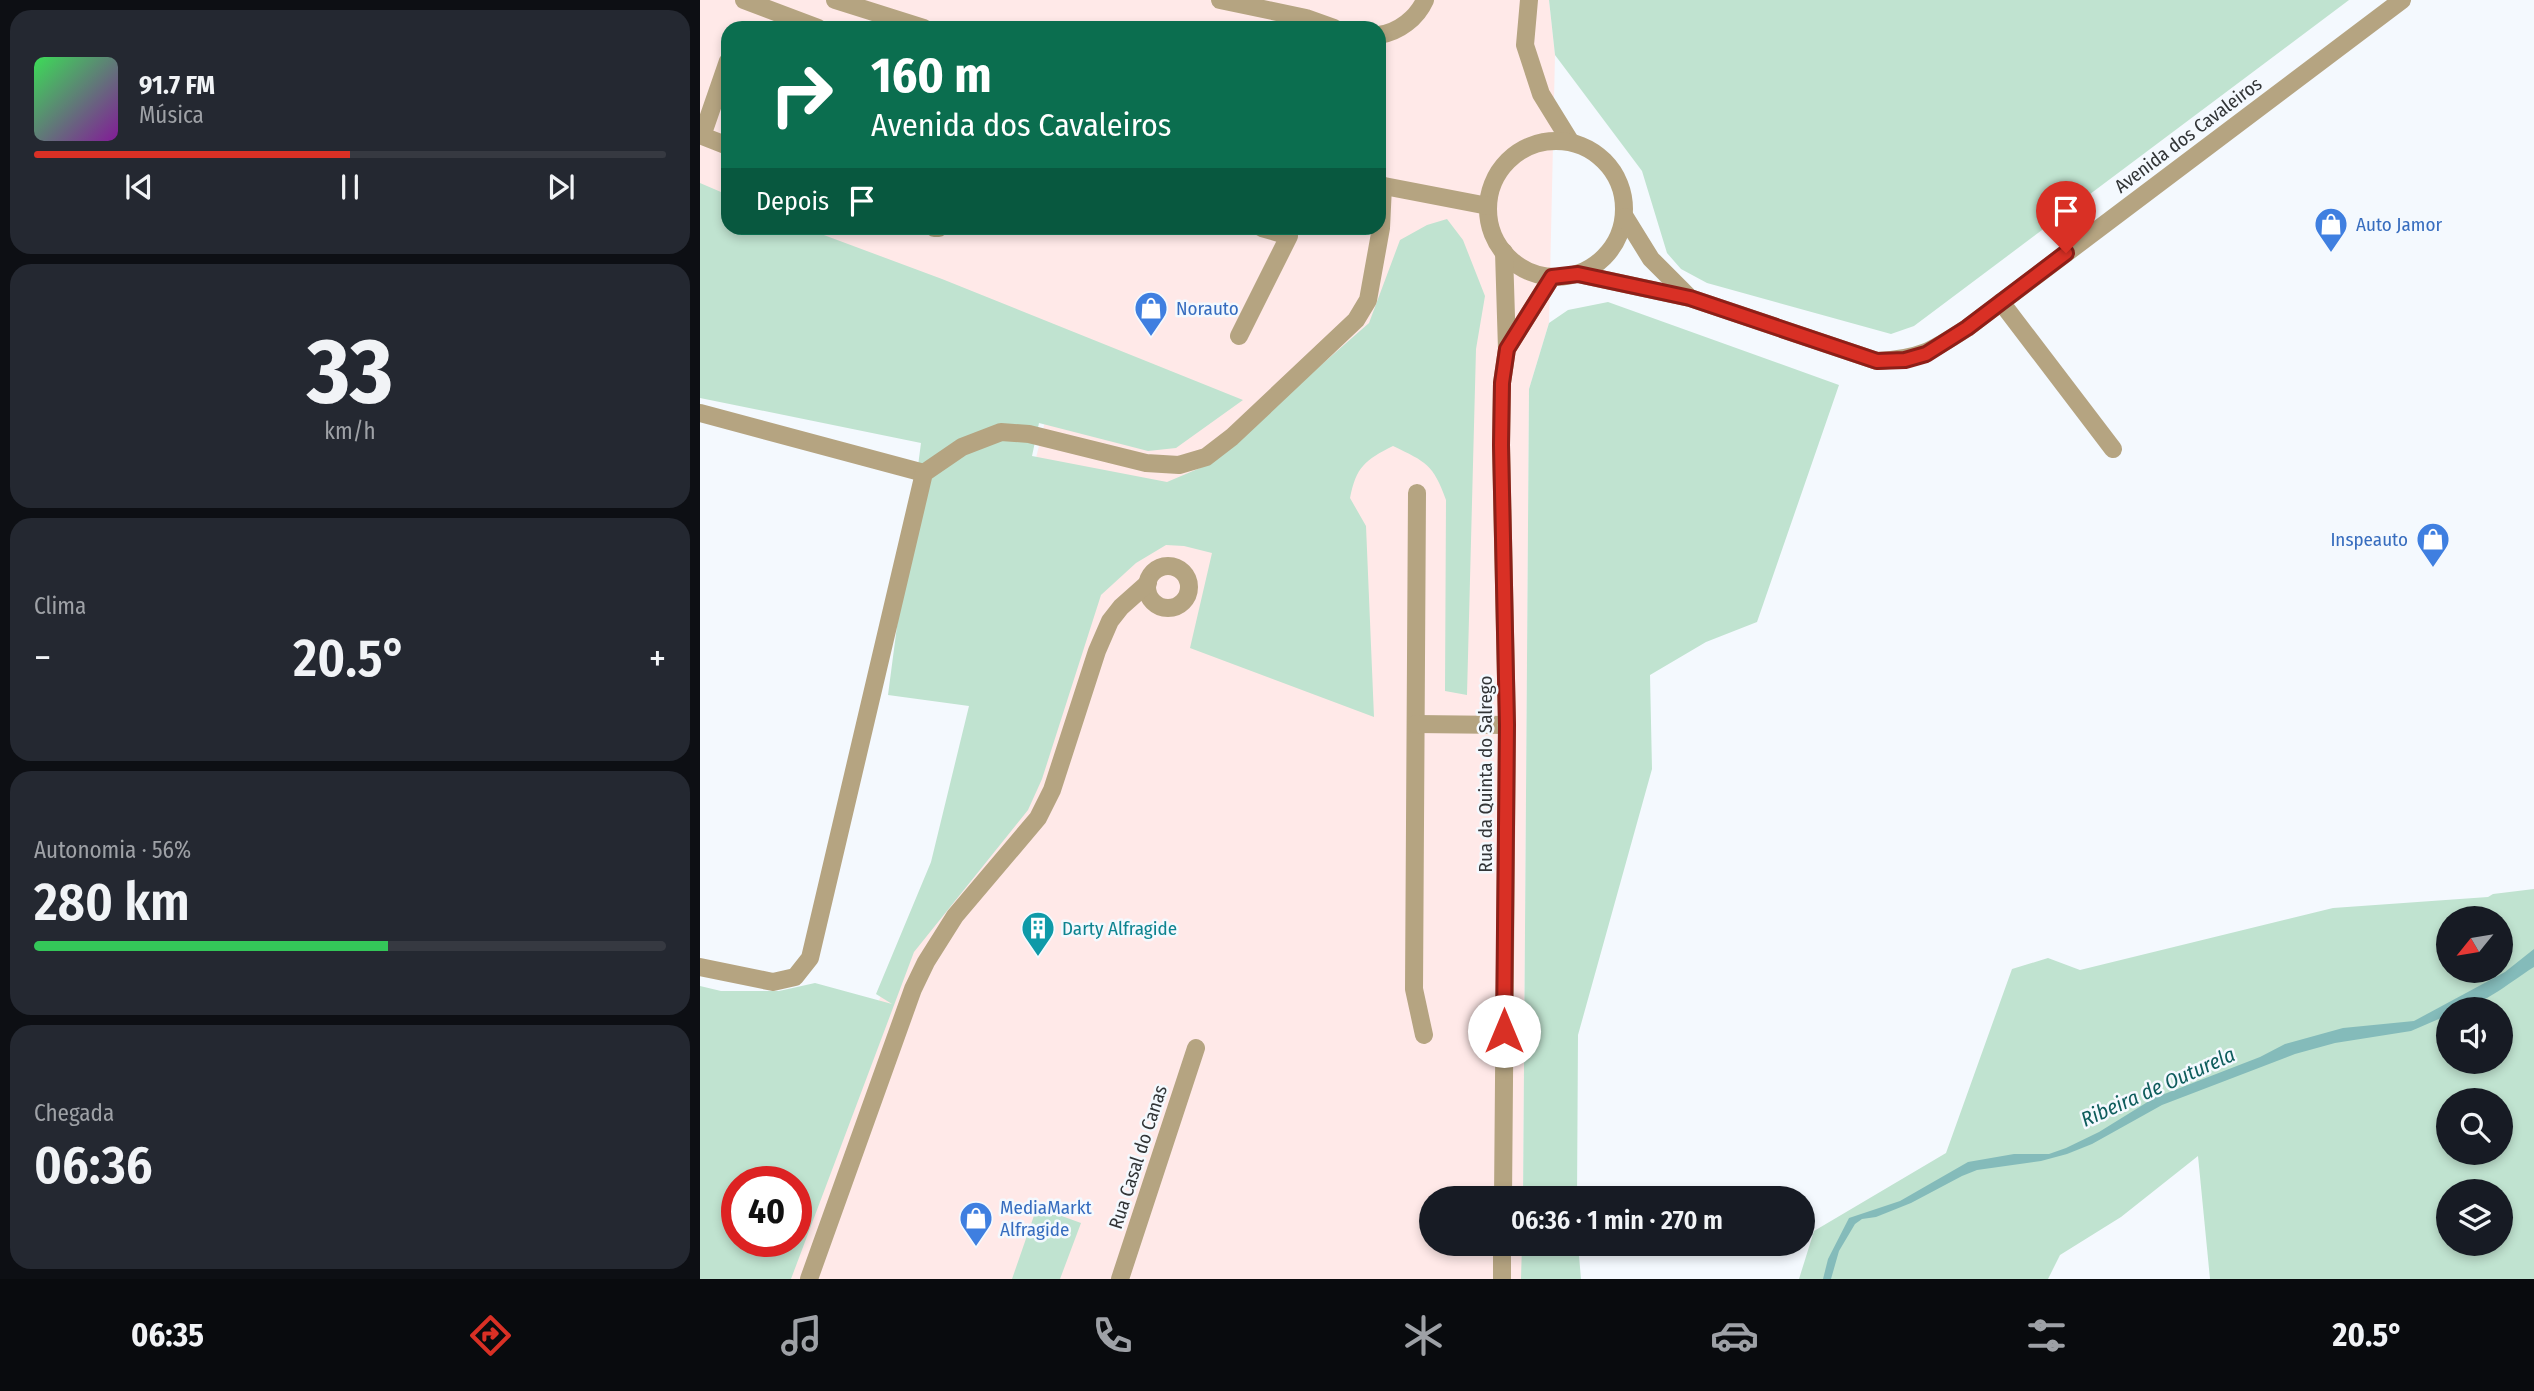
<!DOCTYPE html>
<html lang="pt">
<meta charset="utf-8">
<style>
:root{--surface:#171b24;--page:#242831;--text:#f1f3f6;--muted:#9ea1a6;--line:#363941;--accent:#d93025}
body{margin:0;font-family:"Fira Sans Condensed",sans-serif;background:var(--page);color:var(--text);height:100vh;display:flex;flex-direction:column;font-size:26px;white-space:nowrap}
*{box-sizing:border-box;margin:0}
p{font-size:23px;color:var(--muted)}
.icon{flex:none;width:38px;height:38px;fill:none;stroke:currentColor;stroke-width:2;stroke-linecap:round;stroke-linejoin:round}
.map{position:relative;flex:1;overflow:hidden}
.details{display:flex;flex-direction:column;gap:10px;padding:10px;background:#0d0f14;width:700px}
.details>*{flex:none}
.top-card{position:absolute;left:21px;top:21px;width:665px;height:214px;border-radius:21px;box-shadow:0 4px 10px #0003;background:#0b6e4f;color:#fff;overflow:hidden}
.needle{width:46px;rotate:240deg}
.controls{position:absolute;left:1736px;top:906px;display:grid;gap:14px}
.controls a{display:grid;place-items:center;width:77px;height:77px;border-radius:50%;background:var(--surface);box-shadow:0 4px 10px #0003;font-size:35px}
.speed{position:absolute;left:21px;top:1166px;display:flex;gap:14px;font-size:35px;font-weight:700;text-align:center}
.speed>*{display:grid;place-content:center;width:91px;height:91px;border-radius:50%;background:var(--surface);box-shadow:0 4px 10px #0003;line-height:1}
.speed .limit{border:10px solid #d22;background:#fff;color:#111}
.pin{position:absolute;display:grid;place-items:center;width:60px;height:60px;color:#fff;margin:-72px -30px;border-radius:50% 50% 50% 0;rotate:-45deg;box-shadow:0 0 7px #0007}
.pin .icon{rotate:45deg}
.me{position:absolute;width:77px;margin:-38px;rotate:0deg;stroke-linejoin:round;filter:drop-shadow(0 0 5px #0008)}
.turn{display:flex;align-items:center;gap:24px;height:147px;padding:0 35px;font-size:32px}
.turn .icon{width:91px;height:91px;stroke-width:2.5}
.turn b{display:block;font-size:49px;line-height:60px}
.then{display:flex;align-items:center;height:66px;padding:0 35px;background:#0003;gap:14px;font-size:26px}
.big{font-size:52px;font-weight:600;line-height:1.1}
.details .tile{flex:1;display:flex;flex-direction:column;justify-content:center;gap:10px;min-width:0;padding:0 24px;border-radius:21px;background:var(--page)}
.details .dial{align-items:center;gap:0}
.dial b{font-size:91px;line-height:1}
.song{display:flex;align-items:center;gap:21px}
.cover{width:84px;height:84px;border-radius:10px;background:linear-gradient(135deg,hsl(130 70% 55%),hsl(290 70% 35%))}
.played{height:7px;border-radius:4px;background:linear-gradient(90deg,var(--accent) 50%,var(--line) 50%)}
.keys{display:flex;justify-content:space-around;direction:ltr}
.heat{display:flex;justify-content:space-between;align-items:center;font-size:38px;direction:ltr}
.charge{height:10px;border-radius:5px;background:linear-gradient(90deg,#34c759 56%,var(--line) 0)}
.trip{position:absolute;left:719px;top:1186px;width:396px;height:70px;border-radius:35px;background:var(--surface);box-shadow:0 4px 10px #0003;font-weight:600;line-height:70px;text-align:center}
.menu{display:flex;height:112px;justify-content:space-around;align-items:center;background:#090b0e;color:var(--muted)}
.menu .icon{width:49px;height:49px}
.menu .selected{color:var(--accent)}
.menu b{font-size:32px;color:var(--text)}
main{display:flex;flex:1;min-height:0}
.map>svg:first-child{display:block}
.commercial{fill:#ffe9e8;fill-rule:evenodd}
.green{fill:#c0e3d0;fill-rule:evenodd}
.water{fill:#84bbba}
.lines{fill:none;stroke-linecap:round;stroke-linejoin:round}
.minor{stroke:#b5a481;stroke-width:18}
.route-casing{stroke:#8d1f18;stroke-width:18}
.route{stroke:#d93025;stroke-width:12}
.labels{text-anchor:middle;dominant-baseline:central;stroke-width:5;stroke-linejoin:round;paint-order:stroke}
.street-label{font-size:19px;fill:#323537;stroke:#f4f9fe}
.shop-label{font-size:19px;fill:#366cbe;stroke:#f4f9fe;text-anchor:start}
.culture-label{font-size:19px;fill:#0d838f;stroke:#f4f9fe;text-anchor:start}
.water-label{font-size:21px;font-style:italic;fill:#0e5c5c;stroke:#f4f9fe}
</style>
<main>
<section class="details">
<div class="tile">
<div class="song"><i class="cover"></i><div><b>91.7 FM</b><p>Música</p></div></div>
<div class="played"></div>
<div class="keys"><svg class="icon" aria-label="previous" viewBox="0 0 24 24"><path d="M18 5L8 12l10 7zM5 5v14"/></svg><svg class="icon" aria-label="pause" viewBox="0 0 24 24"><path d="M8 5v14M16 5v14"/></svg><svg class="icon" aria-label="next" viewBox="0 0 24 24"><path d="M6 5l10 7-10 7zM19 5v14"/></svg></div>
</div>
<div class="tile dial"><b>33</b><p>km/h</p></div>
<div class="tile"><p>Clima</p>
<div class="heat"><a>−</a><b class="big">20.5°</b><a>+</a></div>
</div>
<div class="tile"><p>Autonomia · 56%</p><b class="big">280 km</b><div class="charge"></div></div>
<div class="tile"><p>Chegada</p><b class="big">06:36</b></div>
</section>
<div class="map">
<svg width="1834" height="1279" viewBox="0 0 1834 1279">
<rect width="100%" height="100%" fill="#f4f9fe"/>
<path class="commercial" d="M 0,0 L 849,0 L 855,55 L 849,323 L 829,389 L 823,1199 L 732,1199 L 732,1244 L 822,1244 L 822,1279 L 62,1279 L 96,1241 L 96,1198 L 237,862 L 349,405 L 0,319 ZM 28,28 L 679,28 L 679,228 L 28,228 Z"/>
<g class="green">
<path d="M 849,0 L 1649,0 L 1214,326 L 1191,334 L 1007,283 L 981,269 L 967,253 L 942,171 L 855,55 Z"/>
<path d="M 0,183 L 28,195 L 28,228 L 105,228 L 242,279 L 543,400 L 476,448 L 448,451 L 339,423 L 332,456 L 467,482 L 507,465 L 669,323 L 700,240 L 727,225 L 747,219 L 763,240 L 785,296 L 776,349 L 767,695 L 745,691 L 746,500 C 733,464 726,462 693,446 C 665,460 656,467 650,498 L 666,526 L 674,717 L 490,648 L 512,553 L 484,546 L 466,545 L 436,563 L 401,595 L 342,779 L 328,810 L 214,952 L 91,1279 L 0,1279 L 0,986 L 21,991 L 79,991 L 115,983 L 192,1004 L 176,994 L 231,862 L 269,706 L 188,695 L 221,443 L 0,398 ZM 37,1181 L 96,1181 L 96,1241 L 37,1241 Z"/>
<path d="M 908,302 L 1139,385 L 1057,622 L 1006,642 L 950,675 L 952,769 L 878,1035 L 877,1199 L 823,1199 L 829,389 L 849,323 L 868,310 Z"/>
<path d="M 1834,889 L 1834,1279 L 1510,1279 L 1498,1156 L 1421,1217 L 1360,1255 L 1348,1279 L 1099,1279 L 1114,1231 L 1246,1153 L 1312,969 L 1348,958 L 1380,970 L 1633,908 L 1788,897 L 1793,894 ZM 1748,919 L 1801,919 L 1801,971 L 1748,971 ZM 1748,1010 L 1801,1010 L 1801,1062 L 1748,1062 ZM 1748,1101 L 1801,1101 L 1801,1153 L 1748,1153 ZM 1748,1192 L 1801,1192 L 1801,1244 L 1748,1244 Z"/>
<path d="M 337,1207 L 381,1223 L 360,1279 L 312,1279 Z"/>
<path d="M 822,1244 L 878,1244 L 881,1279 L 821,1279 Z"/>
</g>
<path class="water" d="M 1834,949 L 1834,967 C 1808,983 1779,1010 1748,1010 L 1748,1015 L 1711,1031 L 1635,1043 L 1595,1054 L 1462,1105 L 1392,1144 L 1367,1154 L 1341,1161 L 1277,1170 L 1262,1176 L 1211,1203 L 1176,1217 L 1162,1219 L 1155,1224 L 1139,1251 L 1131,1279 L 1123,1279 L 1128,1259 L 1149,1218 L 1200,1201 L 1268,1162 L 1314,1154 L 1349,1154 L 1366,1148 L 1399,1132 L 1454,1098 L 1560,1057 L 1585,1044 L 1643,1028 L 1714,1021 L 1805,972 Z"/>
<g class="lines">
<g class="minor">
<path d="M 44,0 L 118,28"/>
<path d="M 135,0 L 224,28"/>
<path d="M 520,0 L 606,18 L 634,28"/>
<path d="M 829,0 L 825,45 L 841,94 L 870,141"/>
<path d="M 679,35 C 699,32 717,18 725,0"/>
<path d="M 28,61 L 2,136 L 28,146"/>
<circle cx="856" cy="209" r="68"/>
<path d="M 679,185 L 788,206"/>
<path d="M 925,217 L 951,259 L 990,298"/>
<path d="M 234,228 L 239,228"/>
<path d="M 878,274 L 990,298 L 1177,361 C 1220,359 1232,351 1267,328 L 1702,0"/>
<path d="M 1301,302 L 1413,449"/>
<path d="M 539,336 L 589,236 L 562,228"/>
<path d="M 807,349 L 852,277"/>
<path d="M 0,413 L 224,473"/>
<path d="M 717,493 L 714,989 L 724,1035"/>
<circle cx="468" cy="587" r="21"/>
<path d="M 716,724 L 807,725"/>
<path d="M 0,967 L 73,982 L 95,977 L 110,958 L 224,473 L 262,447 L 301,432 L 329,434 L 446,463 L 479,465 L 506,457 L 532,437 L 656,320 L 668,300 L 681,228 L 683,186"/>
<path d="M 803,1199 L 807,725 L 801,445 L 802,383 L 807,349 L 804,252"/>
<path d="M 109,1279 L 213,989 L 226,962 L 255,916 L 338,818 L 352,790 L 397,651 L 410,621 L 421,607 L 448,583"/>
<path d="M 420,1279 L 496,1048"/>
<path d="M 802,1279 L 802,1244"/>
</g>
</g>
<g class="lines">
<defs>
<path id="route" d="M 804,1031 L 807,725 L 801,445 L 802,383 L 807,349 L 852,277 L 878,274 L 990,298 L 1177,361 L 1205,360 L 1226,354 L 1267,328 L 1366,253"/>
</defs>
<use href="#route" class="route-casing"/>
<use href="#route" class="route"/>
</g>
<defs>
<symbol id="shop-pin" viewBox="-11 -11 22 30"><path d="M0 17L-7.5 6A9.5 9.5 0 1 1 7.5 6Z" fill="#3f7fe0" stroke="#f4f9fe"/><path d="M-5-2.5h2.3a2.7 3.5 0 0 1 5.4 0H5L5.5 6h-11ZM-1.5-2.5h3a1.5 2.3 0 0 0-3 0Z" fill="#fff"/></symbol>
<symbol id="building-pin" viewBox="-11 -11 22 30"><path d="M0 17L-7.5 6A9.5 9.5 0 1 1 7.5 6Z" fill="#0f9aa8" stroke="#f4f9fe"/><path d="M-4-6H4V6H1V3H-1V6H-4ZM-2.5-4.3h1.7v1.8h-1.7ZM.8-4.3h1.7v1.8H.8ZM-2.5-1h1.7V.8h-1.7ZM.8-1h1.7V.8H.8Z" fill="#fff"/></symbol>
</defs>
<g fill-rule="evenodd">
<use href="#shop-pin" x="1612" y="205" width="38" height="52"/>
<use href="#shop-pin" x="432" y="289" width="38" height="52"/>
<use href="#shop-pin" x="1714" y="520" width="38" height="52"/>
<use href="#building-pin" x="319" y="909" width="38" height="52"/>
<use href="#shop-pin" x="257" y="1199" width="38" height="52"/>
</g>
<g class="labels">
<g class="street-label">
<text transform="translate(1488 135) rotate(-37)">Avenida dos Cavaleiros</text>
<text transform="translate(785 774) rotate(-90)">Rua da Quinta do Salrego</text>
<text transform="translate(438 1157) rotate(-72)">Rua Casal do Canas</text>
</g>
<g class="shop-label">
<text x="1656" y="224">Auto Jamor</text>
<text x="476" y="308">Norauto</text>
<text x="1708" y="539" text-anchor="end">Inspeauto</text>
<text x="300" y="1207">MediaMarkt<tspan x="300" dy="22">Alfragide</tspan></text>
</g>
<g class="culture-label">
<text x="362" y="928">Darty Alfragide</text>
</g>
<g class="water-label">
<text transform="translate(1458 1087) rotate(-24)">Ribeira de Outurela</text>
</g>
</g>
</svg>
<div class="controls">
<a><svg class="needle" viewBox="-14 -14 28 28"><path d="M0-13l5 13h-10z" fill="#e53935"/><path d="M0 13l5-13h-10z" fill="#9ea1a6"/></svg></a>
<a><svg class="icon" aria-label="sound" viewBox="0 0 24 24"><path d="M4 9h4l5-4v14l-5-4H4zM17 9q2 3 0 6"/></svg></a>
<a><svg class="icon" aria-label="search" viewBox="0 0 24 24"><circle cx="10" cy="10" r="6"/><path d="M15 15l6 6"/></svg></a>
<a><svg class="icon" aria-label="layers" viewBox="0 0 24 24"><path d="M12 4l9 5-9 5-9-5zM3 14l9 5 9-5"/></svg></a>
</div>
<div class="speed"><div class="limit">40</div></div>
<div class="pin" style="left:1366px;top:253px;background:#d93025"><svg class="icon" aria-label="arrive" viewBox="0 0 24 24"><path d="M6 21V4h12l-3 4 3 4H6"/></svg></div>
<svg class="me" style="left:804px;top:1031px" viewBox="-20 -20 40 40"><circle r="19" fill="#fff"/><path d="M0-13L10 11 0 6-10 11z" fill="#d93025"/></svg>
<div class="trip">06:36 · 1 min · 270 m</div>
<div class="top-card">
<div class="turn"><svg class="icon" aria-label="right" viewBox="0 0 24 24"><path d="M7 20v-9h11M14 6l5 5-5 5"/></svg><div><b>160 m</b>Avenida dos Cavaleiros</div></div>
<div class="then">Depois<svg class="icon" aria-label="arrive" viewBox="0 0 24 24"><path d="M6 21V4h12l-3 4 3 4H6"/></svg></div>
</div>
</div>
</main>
<nav class="menu">
<b>06:35</b>
<svg class="icon selected" aria-label="directions" viewBox="0 0 24 24"><path d="M12 3l9 9-9 9-9-9zM9 14v-3h6M13 9l2 2-2 2"/></svg>
<svg class="icon" aria-label="music" viewBox="0 0 24 24"><path d="M9 18V5l10-2v13"/><circle cx="6" cy="18" r="3"/><circle cx="16" cy="16" r="3"/></svg>
<svg class="icon" aria-label="phone" viewBox="0 0 24 24"><path d="M5 4h4l2 5-3 2q2 4 5 5l2-3 5 2v4C11 20 4 13 5 4z"/></svg>
<svg class="icon" aria-label="climate" viewBox="0 0 24 24"><path d="M12 3v18M4 7l16 10M4 17L20 7"/></svg>
<svg class="icon" aria-label="car" viewBox="0 0 24 24"><path d="M5 17H2v-5l4-1 3-4h7l3 4 3 1v5h-3M9 17h6M6 11h13"/><circle cx="7" cy="17" r="2"/><circle cx="17" cy="17" r="2"/></svg>
<svg class="icon" aria-label="filters" viewBox="0 0 24 24"><path d="M4 7h16M4 17h16"/><circle cx="9" cy="7" r="2"/><circle cx="15" cy="17" r="2"/></svg>
<b>20.5°</b>
</nav>
